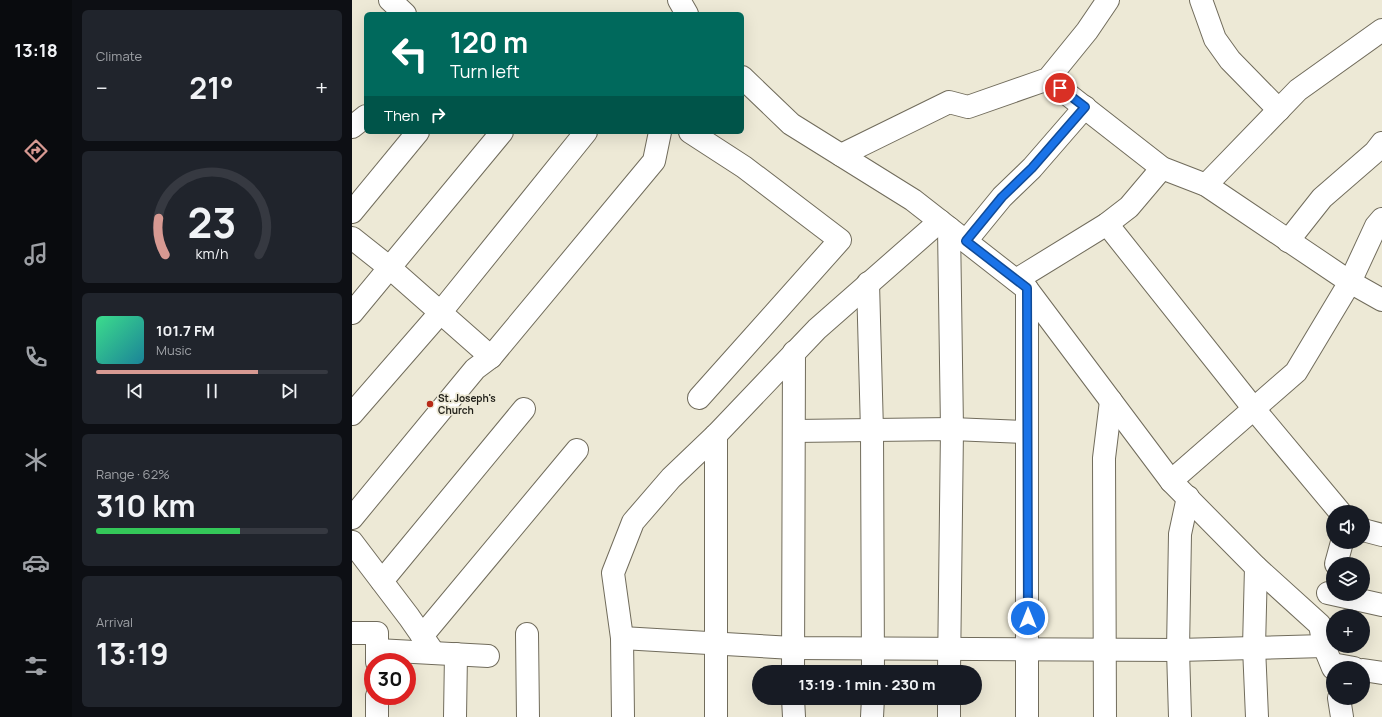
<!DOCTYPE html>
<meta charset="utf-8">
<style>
:root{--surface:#171b24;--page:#20242c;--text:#f1f3f6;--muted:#9ea1a6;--line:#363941;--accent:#d79992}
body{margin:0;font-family:Manrope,sans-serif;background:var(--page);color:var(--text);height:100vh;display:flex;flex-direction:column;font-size:15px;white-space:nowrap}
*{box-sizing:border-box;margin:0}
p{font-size:13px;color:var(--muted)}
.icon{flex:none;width:22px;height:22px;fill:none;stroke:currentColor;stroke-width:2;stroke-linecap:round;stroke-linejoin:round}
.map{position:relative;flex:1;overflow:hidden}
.side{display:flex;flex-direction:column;gap:10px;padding:10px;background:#0d0f14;width:280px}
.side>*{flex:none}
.top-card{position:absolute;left:12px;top:12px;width:380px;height:122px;border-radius:6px;box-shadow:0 4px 16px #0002;background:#00695c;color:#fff;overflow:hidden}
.buttons{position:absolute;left:974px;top:505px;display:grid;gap:8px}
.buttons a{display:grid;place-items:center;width:44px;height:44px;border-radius:50%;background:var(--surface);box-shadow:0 4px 16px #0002;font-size:20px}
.speed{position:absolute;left:12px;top:653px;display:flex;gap:8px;font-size:20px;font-weight:700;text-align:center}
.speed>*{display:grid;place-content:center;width:52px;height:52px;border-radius:50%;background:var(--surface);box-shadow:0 4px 16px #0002;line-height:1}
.speed .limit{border:6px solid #d22;background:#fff;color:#111}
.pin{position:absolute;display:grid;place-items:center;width:34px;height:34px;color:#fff;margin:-17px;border:2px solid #fff;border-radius:50%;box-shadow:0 1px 4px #0007}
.me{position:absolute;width:44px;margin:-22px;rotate:0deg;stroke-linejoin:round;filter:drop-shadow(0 0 3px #0008)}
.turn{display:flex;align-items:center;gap:14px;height:84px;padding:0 20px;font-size:18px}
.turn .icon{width:52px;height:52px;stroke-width:2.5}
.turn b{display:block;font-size:28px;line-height:34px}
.then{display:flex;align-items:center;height:38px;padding:0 20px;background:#0003;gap:8px;font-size:15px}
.big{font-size:30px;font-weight:700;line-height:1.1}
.side .tile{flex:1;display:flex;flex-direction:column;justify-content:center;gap:6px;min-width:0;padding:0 14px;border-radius:6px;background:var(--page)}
.side .dial{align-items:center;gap:0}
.dial svg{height:104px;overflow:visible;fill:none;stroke:var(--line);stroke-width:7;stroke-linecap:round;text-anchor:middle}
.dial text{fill:var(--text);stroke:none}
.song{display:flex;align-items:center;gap:12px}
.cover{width:48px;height:48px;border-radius:6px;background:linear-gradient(135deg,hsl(150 70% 55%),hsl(190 70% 35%))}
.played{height:4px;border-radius:2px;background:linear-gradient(90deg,var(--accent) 70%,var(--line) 70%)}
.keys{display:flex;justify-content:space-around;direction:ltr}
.heat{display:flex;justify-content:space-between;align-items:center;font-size:22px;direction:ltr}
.charge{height:6px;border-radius:3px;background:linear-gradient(90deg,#34c759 62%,var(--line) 0)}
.trip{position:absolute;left:400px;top:665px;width:230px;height:40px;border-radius:20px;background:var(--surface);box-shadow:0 4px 16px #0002;font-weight:700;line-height:40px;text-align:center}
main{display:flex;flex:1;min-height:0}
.tab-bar{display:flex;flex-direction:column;width:72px;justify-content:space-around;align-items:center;background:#090b0e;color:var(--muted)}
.tab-bar .icon{width:28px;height:28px}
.tab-bar .selected{color:var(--accent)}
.tab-bar b{font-size:18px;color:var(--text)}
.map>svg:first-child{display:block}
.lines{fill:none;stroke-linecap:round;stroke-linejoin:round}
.minor-casing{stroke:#716c5c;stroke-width:24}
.minor{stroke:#fff;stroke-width:22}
.route-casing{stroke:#114b97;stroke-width:10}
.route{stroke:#1a73e8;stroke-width:7}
.poi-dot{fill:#b72a18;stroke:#ede9d6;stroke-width:1.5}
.labels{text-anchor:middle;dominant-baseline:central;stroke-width:3.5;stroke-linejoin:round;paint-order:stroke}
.poi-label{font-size:10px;font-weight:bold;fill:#201f18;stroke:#ede9d6;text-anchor:start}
</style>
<main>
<nav class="tab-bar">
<b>13:18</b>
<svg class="icon selected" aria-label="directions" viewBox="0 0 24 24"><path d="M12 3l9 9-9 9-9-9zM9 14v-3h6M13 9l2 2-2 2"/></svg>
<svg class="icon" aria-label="music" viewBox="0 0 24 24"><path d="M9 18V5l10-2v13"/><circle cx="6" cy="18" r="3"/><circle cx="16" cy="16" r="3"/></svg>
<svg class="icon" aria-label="phone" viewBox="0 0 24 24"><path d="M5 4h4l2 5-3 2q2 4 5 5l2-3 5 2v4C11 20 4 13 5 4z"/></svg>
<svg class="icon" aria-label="climate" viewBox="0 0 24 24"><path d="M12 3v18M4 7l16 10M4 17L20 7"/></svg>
<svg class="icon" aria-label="car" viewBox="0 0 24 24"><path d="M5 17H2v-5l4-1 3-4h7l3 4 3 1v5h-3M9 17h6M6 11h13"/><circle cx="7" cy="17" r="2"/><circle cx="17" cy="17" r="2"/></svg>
<svg class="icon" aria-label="filters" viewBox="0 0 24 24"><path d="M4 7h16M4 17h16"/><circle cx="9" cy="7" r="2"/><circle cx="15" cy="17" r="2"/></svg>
</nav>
<section class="side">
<div class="tile"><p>Climate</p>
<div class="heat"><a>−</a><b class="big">21°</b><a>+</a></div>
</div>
<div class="tile dial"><svg viewBox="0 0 100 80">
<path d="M14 69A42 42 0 1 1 86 69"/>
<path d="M14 69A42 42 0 0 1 9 41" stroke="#d79992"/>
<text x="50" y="56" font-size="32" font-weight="700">23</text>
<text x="50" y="72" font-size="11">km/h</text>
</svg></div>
<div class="tile">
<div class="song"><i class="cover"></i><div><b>101.7 FM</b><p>Music</p></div></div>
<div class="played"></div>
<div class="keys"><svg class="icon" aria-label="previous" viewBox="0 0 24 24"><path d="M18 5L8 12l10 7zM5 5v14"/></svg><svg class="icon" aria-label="pause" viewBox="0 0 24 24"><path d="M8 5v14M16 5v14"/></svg><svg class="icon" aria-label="next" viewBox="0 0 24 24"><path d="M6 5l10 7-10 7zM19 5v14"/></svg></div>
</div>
<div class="tile"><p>Range · 62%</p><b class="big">310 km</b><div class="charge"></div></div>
<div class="tile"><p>Arrival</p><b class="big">13:19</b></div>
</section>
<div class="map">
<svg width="1030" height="717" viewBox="0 0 1030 717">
<rect width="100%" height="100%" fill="#ede9d6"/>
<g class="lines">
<defs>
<g id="minor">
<path d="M 38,0 L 53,14"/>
<path d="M 327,0 L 335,14"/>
<path d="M 849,0 L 863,39 L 878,60 L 927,110"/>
<path d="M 390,77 L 439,124 L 561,200 L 675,289 L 819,481 L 904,567 L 968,625 L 972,646 L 981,668"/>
<path d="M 696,79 L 810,168 L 854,185 L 998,282 L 1030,300"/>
<path d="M 0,127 L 14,116"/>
<path d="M 338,132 L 392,167 L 488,240 L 347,398"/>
<path d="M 489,155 L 597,102 L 616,107 L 696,79 L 735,31 L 756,0"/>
<path d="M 854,185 L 946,90 L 1030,30"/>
<path d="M 0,212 L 66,132"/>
<path d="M 755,224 L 902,409 L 988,512"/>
<path d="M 597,228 L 600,429 L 597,672"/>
<path d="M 0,238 L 38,268 L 139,357"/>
<path d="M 614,241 L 650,197 L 680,168 L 733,107"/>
<path d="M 936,241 L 970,198 L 1023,152 L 1030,143"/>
<path d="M 664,280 L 755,224 L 777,207 L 810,168"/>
<path d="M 516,283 L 520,431 L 521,672"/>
<path d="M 675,289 L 675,717"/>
<path d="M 0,313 L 150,132"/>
<path d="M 0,414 L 88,313 L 234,132"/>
<path d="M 442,431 L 600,429 L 675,432"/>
<path d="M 364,435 L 364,717"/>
<path d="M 819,481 L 944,372 L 998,282 L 1024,226 L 1030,219"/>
<path d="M 0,518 L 123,369 L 139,357 L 302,161 L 308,132"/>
<path d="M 1011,530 L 1030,535"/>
<path d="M 0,542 L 57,617 L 82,653"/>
<path d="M 984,564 L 990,542"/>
<path d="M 904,567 L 902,647 L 905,717"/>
<path d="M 30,581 L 172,409"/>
<path d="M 976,593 L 1030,605"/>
<path d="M 0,633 L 25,633 L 25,662"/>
<path d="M 175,634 L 176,717"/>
<path d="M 70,636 L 225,450"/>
<path d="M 270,638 L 441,648 L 826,650 L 972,646"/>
<path d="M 25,650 L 136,656"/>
<path d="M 980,664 L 1002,668"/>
<path d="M 1011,670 L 1030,673"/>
<path d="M 441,672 L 442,352"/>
<path d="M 25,696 L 25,717"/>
<path d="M 441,698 L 442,717"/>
<path d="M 597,698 L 597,717"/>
<path d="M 987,698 L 990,717"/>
<path d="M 103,717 L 104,654"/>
<path d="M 271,717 L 270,638 L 261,573 L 281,522 L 319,478 L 364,435 L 465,329 L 588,221"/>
<path d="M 520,717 L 521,698"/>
<path d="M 753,717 L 752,458 L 759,401"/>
<path d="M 828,717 L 826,650 L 828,534 L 836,497"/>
</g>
</defs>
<use href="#minor" class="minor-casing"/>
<use href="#minor" class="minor"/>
</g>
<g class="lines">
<defs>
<path id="route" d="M 676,618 L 675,288 L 614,241 L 650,197 L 680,168 L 733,107 L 708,88"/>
</defs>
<use href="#route" class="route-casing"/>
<use href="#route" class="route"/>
</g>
<circle class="poi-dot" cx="78" cy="404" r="4"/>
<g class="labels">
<g class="poi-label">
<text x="86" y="398">St. Joseph's<tspan x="86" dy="12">Church</tspan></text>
</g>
</g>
</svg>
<div class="buttons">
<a><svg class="icon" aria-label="sound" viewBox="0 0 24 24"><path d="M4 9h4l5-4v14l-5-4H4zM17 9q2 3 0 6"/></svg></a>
<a><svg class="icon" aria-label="layers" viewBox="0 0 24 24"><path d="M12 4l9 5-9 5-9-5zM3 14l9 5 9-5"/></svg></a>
<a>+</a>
<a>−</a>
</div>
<div class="speed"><div class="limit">30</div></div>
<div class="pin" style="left:708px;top:88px;background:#d93025"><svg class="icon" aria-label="arrive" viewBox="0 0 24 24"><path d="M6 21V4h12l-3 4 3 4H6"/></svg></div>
<svg class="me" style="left:676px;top:618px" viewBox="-20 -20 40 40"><circle r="17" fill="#1a73e8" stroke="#fff" stroke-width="3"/><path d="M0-11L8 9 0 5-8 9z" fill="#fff"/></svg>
<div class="trip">13:19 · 1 min · 230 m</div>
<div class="top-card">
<div class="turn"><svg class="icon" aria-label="left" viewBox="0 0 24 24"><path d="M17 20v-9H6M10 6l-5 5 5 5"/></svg><div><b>120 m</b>Turn left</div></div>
<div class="then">Then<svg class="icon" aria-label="right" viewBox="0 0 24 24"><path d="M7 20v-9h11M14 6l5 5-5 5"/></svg></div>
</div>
</div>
</main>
